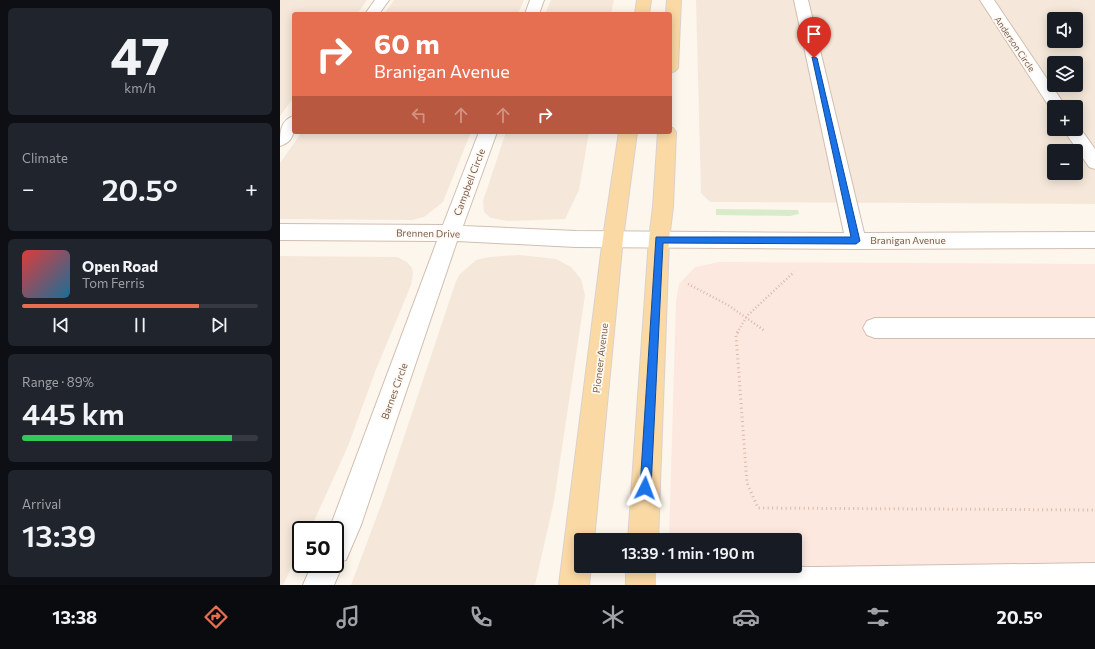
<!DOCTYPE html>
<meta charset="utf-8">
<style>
:root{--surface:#171b24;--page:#20242c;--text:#f1f3f6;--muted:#9ea1a6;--line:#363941;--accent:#e76f51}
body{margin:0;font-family:Commissioner,sans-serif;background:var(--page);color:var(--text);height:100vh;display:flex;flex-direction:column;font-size:15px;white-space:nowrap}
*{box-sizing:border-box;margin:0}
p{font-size:13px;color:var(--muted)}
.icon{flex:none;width:22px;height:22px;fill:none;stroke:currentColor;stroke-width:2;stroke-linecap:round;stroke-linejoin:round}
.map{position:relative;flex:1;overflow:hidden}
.details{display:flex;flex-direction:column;gap:8px;padding:8px;background:#0d0f14;width:280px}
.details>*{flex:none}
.hud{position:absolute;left:12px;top:12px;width:380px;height:122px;border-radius:4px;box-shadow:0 2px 10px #0003;background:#e76f51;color:#fff;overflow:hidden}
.tools{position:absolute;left:767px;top:12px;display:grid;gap:8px}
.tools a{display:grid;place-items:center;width:36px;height:36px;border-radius:4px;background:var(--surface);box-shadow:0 2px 10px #0003;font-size:20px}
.speed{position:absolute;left:12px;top:521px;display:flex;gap:8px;font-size:20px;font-weight:700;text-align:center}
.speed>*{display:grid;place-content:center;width:52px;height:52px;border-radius:50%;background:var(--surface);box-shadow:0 2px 10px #0003;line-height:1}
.speed .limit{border:2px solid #111;border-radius:6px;background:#fff;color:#111}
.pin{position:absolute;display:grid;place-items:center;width:34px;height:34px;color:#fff;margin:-41px -17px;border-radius:50% 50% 50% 0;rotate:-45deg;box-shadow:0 0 4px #0007}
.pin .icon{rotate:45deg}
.me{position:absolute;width:44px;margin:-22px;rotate:3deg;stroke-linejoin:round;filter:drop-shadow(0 0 3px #0008)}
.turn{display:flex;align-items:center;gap:14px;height:84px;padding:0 16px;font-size:18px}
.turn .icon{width:52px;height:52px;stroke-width:2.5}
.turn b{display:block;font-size:28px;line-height:34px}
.lanes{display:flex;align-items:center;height:38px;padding:0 16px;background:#0003;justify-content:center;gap:20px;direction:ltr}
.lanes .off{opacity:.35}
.big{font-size:30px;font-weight:600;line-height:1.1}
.details .tile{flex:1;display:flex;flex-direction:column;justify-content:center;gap:6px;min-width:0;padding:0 14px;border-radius:6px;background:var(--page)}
.details .dial{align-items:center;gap:0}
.dial b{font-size:52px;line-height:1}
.song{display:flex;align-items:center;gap:12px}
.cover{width:48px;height:48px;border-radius:6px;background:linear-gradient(135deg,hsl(0 70% 55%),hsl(200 70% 35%))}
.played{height:4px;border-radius:2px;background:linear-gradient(90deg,var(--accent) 75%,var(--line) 75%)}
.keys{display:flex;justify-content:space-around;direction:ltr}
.heat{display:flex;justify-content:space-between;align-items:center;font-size:22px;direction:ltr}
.charge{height:6px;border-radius:3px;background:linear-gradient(90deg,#34c759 89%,var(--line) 0)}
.trip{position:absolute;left:294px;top:533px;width:228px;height:40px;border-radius:4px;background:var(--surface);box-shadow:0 2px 10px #0003;font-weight:600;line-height:40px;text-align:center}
.dock{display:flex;height:64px;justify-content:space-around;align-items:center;background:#090b0e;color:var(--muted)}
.dock .icon{width:28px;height:28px}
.dock .selected{color:var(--accent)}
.dock b{font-size:18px;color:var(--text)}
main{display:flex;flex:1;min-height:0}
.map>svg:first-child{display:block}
.residential{fill:#f5e8da;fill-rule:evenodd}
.commercial{fill:#fde8e0}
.green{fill:#d8ecc9}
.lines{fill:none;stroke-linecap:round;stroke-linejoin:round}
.minor-casing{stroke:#d1beb0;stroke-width:2}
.major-casing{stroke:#dad1cd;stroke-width:2}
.path-far1{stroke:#d9b8a5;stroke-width:2.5;stroke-dasharray:1 2.5;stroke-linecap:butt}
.path{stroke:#d9b8a5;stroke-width:3;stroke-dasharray:1 3.5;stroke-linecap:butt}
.minor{fill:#fff;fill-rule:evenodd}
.major{fill:#fbd9a5;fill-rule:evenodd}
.route{fill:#1a73e8;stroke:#114b97}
.labels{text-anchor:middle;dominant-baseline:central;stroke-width:3.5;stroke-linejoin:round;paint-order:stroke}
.far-street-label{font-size:9px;fill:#7a5c4d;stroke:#fffaf3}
.street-label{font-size:10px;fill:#7a5c4d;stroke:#fffaf3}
</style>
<main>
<section class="details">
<div class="tile dial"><b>47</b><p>km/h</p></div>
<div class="tile"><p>Climate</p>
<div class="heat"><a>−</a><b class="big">20.5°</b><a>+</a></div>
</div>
<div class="tile">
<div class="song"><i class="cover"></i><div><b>Open Road</b><p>Tom Ferris</p></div></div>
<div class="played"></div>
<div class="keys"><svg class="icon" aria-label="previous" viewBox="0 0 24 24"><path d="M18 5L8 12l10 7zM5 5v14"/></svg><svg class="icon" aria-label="pause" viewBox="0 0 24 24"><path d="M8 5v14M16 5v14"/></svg><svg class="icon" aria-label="next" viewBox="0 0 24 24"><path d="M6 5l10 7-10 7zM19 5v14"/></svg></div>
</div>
<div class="tile"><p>Range · 89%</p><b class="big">445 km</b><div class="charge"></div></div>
<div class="tile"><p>Arrival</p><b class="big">13:39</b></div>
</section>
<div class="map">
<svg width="815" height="585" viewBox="0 0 815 585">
<rect width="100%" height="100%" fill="#fdf6ec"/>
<g class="residential">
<path d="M 0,0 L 87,0 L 77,14 L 14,14 L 14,97 L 0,116 Z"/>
<path d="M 114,0 L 244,0 L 238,14 L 104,14 Z"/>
<path d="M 271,0 L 334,0 L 331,14 L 265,14 Z"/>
<path d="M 416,0 L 815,0 L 815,204 L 430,202 L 421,193 ZM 774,19 L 796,19 L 796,41 L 774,41 ZM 774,63 L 796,63 L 796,85 L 774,85 ZM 774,107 L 796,107 L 796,129 L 774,129 ZM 774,151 L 796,151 L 796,173 L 774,173 Z"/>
<path d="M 22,132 L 191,132 L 163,202 L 144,217 L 132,220 L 0,219 L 0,163 Z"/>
<path d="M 226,132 L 309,132 L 299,190 L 285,219 L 228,221 L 211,218 L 204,212 L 203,201 Z"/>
<path d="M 239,255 L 276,259 L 291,267 L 301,279 L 305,295 L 274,501 L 255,585 L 71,585 L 104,497 L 175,284 L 179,275 L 196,260 L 209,257 Z"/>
<path d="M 0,256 L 117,257 L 127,262 L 132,268 L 133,274 L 131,285 L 95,372 L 68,446 L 30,530 L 21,530 L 21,548 L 3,585 L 0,585 Z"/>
</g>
<path class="commercial" d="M 439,262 L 815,264 L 815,585 L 388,585 L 388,566 L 515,566 L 515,540 L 389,540 L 396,301 L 399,284 L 415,267 Z"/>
<path class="green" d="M 436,209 L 518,210 L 519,214 L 510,216 L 436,215 Z"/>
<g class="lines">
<defs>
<g id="minor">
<path d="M 95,0 L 109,0 L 99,14 L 85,14 Z"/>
<path d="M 250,0 L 264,0 L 259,14 L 245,14 Z"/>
<path d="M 514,0 L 528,0 L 584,233 L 815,232 L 815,248 L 576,249 L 296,247 L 177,241 L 81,525 L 66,560 L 62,561 L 63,564 L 54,585 L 23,585 L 32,564 L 55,564 L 55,530 L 49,530 L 157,241 L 0,240 L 0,224 L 163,225 L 199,132 L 217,132 L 183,226 L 296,231 L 564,233 Z"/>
<path d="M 700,0 L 714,0 L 786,107 L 774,107 L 774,111 L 772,111 Z"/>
<path d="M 14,116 C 14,129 16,141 0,146 C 0,133 0,120 14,116 Z"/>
<path d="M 796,124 L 798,125 L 815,149 L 815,169 L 809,167 L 783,129 L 796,129 Z"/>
<path d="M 595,318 L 815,318 L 815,338 L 595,338 L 587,335 L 583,328 L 587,321 Z"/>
<path d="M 815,563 L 815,585 L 348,585 L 346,579 L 350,568 L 355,566 L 537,567 Z"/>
</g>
<g id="major">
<path d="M 357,0 L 371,0 L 369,14 L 355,14 Z"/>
<path d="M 387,0 L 401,0 L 398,68 L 395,71 L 390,73 L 390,14 L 386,14 Z"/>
<path d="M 390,127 L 393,128 L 396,132 L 393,207 L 389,239 L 378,540 L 348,540 L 369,239 L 373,207 L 378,132 L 390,132 Z"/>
<path d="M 339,132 L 357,132 L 343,238 L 314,540 L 301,540 L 301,566 L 311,566 L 309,585 L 279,585 L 323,238 Z"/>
<rect x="346" y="566" width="30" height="19"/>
</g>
</defs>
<use href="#minor" class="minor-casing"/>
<use href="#major" class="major-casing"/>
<g class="path-far1">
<path d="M 408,284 L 448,305 L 485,331"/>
<path d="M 457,333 L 467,316 L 514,272"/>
</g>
<path class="path" d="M 458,332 L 456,335 L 467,483 L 478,508 L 815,510"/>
<use href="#minor" class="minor"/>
<use href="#major" class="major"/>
</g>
<path class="route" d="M 532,57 L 537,58 L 580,241 L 576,244 L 383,243 L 371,488 L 369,492 L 365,494 L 361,492 L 360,488 L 376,237 L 571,237 Z"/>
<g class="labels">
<g class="far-street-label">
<text transform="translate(735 44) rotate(56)">Anderson Circle</text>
</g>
<g class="street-label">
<text transform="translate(189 182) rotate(-69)">Campbell Circle</text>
<text transform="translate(148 233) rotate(1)">Brennen Drive</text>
<text x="628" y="240">Branigan Avenue</text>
<text transform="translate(320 358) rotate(-83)">Pioneer Avenue</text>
<text transform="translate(114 391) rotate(-70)">Barnes Circle</text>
</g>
</g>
</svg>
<div class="tools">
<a><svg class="icon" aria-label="sound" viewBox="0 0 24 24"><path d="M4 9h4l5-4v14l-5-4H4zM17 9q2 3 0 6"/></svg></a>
<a><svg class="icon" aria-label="layers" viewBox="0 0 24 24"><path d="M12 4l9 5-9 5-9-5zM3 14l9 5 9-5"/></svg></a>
<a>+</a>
<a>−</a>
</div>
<div class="speed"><div class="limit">50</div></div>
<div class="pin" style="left:534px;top:58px;background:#d93025"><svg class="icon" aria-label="arrive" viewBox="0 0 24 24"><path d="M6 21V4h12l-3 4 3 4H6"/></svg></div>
<svg class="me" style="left:365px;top:488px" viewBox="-20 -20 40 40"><path d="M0-17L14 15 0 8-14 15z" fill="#1a73e8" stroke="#fff" stroke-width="4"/></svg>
<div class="trip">13:39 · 1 min · 190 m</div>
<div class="hud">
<div class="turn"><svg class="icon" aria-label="right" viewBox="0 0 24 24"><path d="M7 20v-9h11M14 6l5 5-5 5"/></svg><div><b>60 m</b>Branigan Avenue</div></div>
<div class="lanes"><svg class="icon off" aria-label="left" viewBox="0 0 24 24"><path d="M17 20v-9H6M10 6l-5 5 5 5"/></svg><svg class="icon off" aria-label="ahead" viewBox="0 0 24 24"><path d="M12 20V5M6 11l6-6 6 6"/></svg><svg class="icon off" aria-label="ahead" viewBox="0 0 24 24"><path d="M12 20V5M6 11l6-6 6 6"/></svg><svg class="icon" aria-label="right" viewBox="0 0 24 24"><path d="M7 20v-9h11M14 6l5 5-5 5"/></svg></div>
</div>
</div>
</main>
<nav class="dock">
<b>13:38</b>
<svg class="icon selected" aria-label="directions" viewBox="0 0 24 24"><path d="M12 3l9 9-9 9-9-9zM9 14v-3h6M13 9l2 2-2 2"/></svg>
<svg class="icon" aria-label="music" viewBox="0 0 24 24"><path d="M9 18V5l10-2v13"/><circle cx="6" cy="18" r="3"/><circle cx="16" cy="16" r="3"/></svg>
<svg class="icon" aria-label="phone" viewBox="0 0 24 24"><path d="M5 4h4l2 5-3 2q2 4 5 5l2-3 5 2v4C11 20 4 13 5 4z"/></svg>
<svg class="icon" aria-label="climate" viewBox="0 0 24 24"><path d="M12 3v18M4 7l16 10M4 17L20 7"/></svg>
<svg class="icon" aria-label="car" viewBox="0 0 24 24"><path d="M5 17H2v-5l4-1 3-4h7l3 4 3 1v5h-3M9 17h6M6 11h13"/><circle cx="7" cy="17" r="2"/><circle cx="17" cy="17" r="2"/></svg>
<svg class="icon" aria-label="filters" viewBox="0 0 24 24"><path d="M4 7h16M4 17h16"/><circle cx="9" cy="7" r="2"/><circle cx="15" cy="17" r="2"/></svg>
<b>20.5°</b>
</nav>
